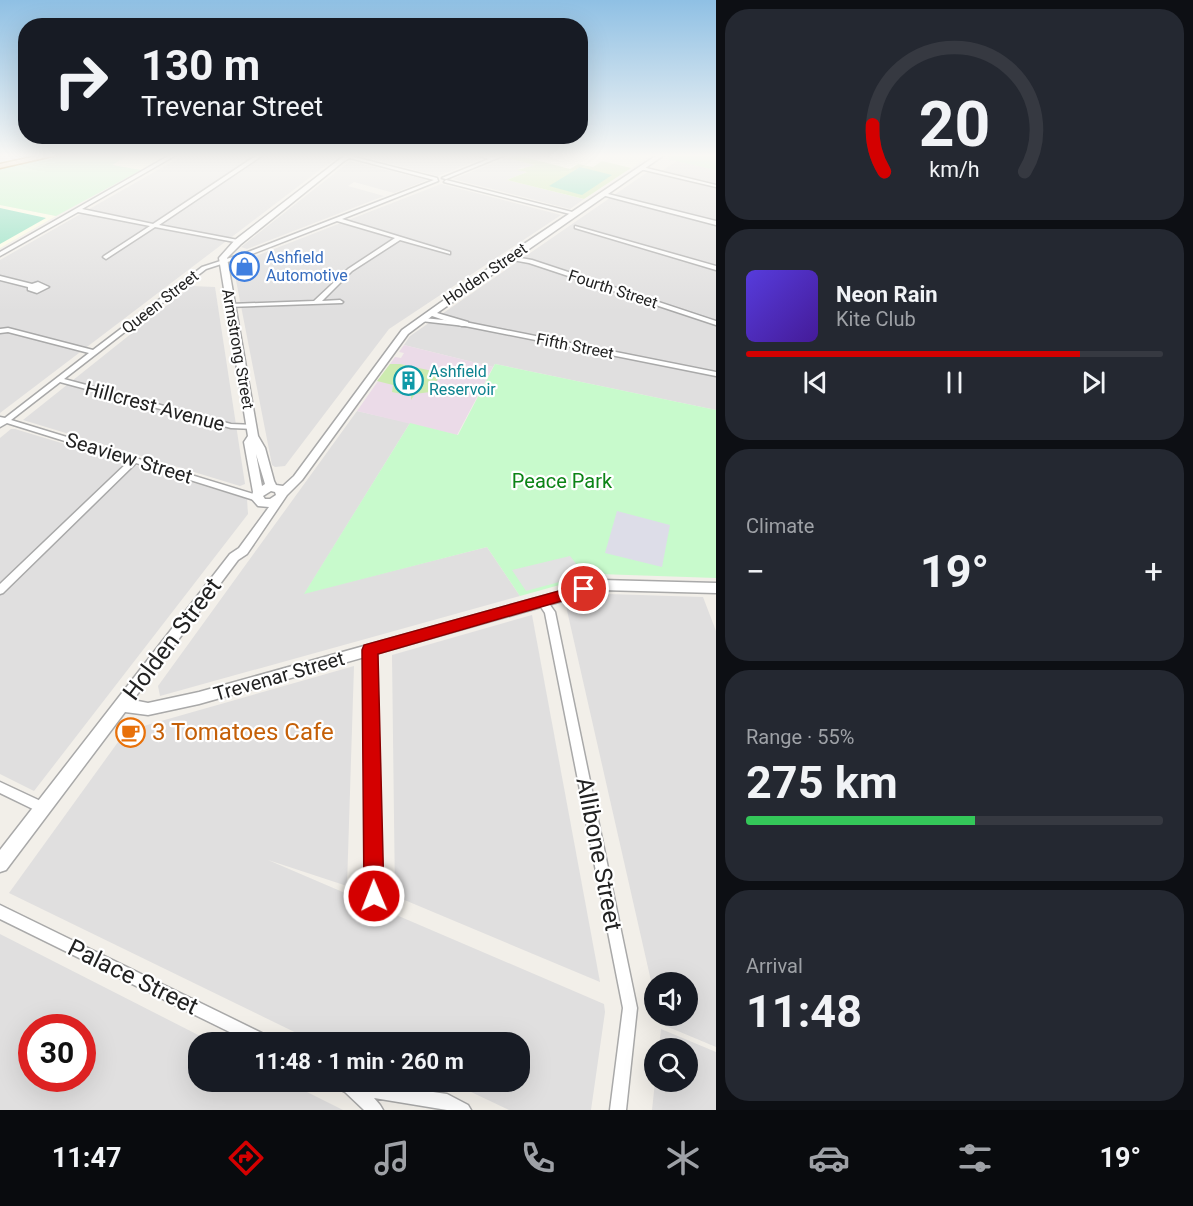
<!DOCTYPE html>
<meta charset="utf-8">
<style>
:root{--surface:#171b24;--page:#242831;--text:#f1f3f6;--muted:#9ea1a6;--line:#363941;--accent:#d40000}
body{margin:0;font-family:Roboto,sans-serif;background:var(--page);color:var(--text);height:100vh;display:flex;flex-direction:column;font-size:22px;white-space:nowrap}
*{box-sizing:border-box;margin:0}
p{font-size:20px;color:var(--muted)}
.icon{flex:none;width:33px;height:33px;fill:none;stroke:currentColor;stroke-width:2;stroke-linecap:round;stroke-linejoin:round}
.map{position:relative;flex:1;overflow:hidden}
.side{display:flex;flex-direction:column;gap:9px;padding:9px;background:#0d0f14;width:477px}
.side>*{flex:none}
.top-card{position:absolute;left:18px;top:18px;width:570px;height:126px;border-radius:24px;box-shadow:0 6px 24px #0002;background:#171b24;color:var(--text);overflow:hidden}
.fabs{position:absolute;left:644px;top:972px;display:grid;gap:12px}
.fabs a{display:grid;place-items:center;width:54px;height:54px;border-radius:50%;background:var(--surface);box-shadow:0 6px 24px #0002;font-size:30px}
.speed{position:absolute;left:18px;top:1014px;display:flex;gap:12px;font-size:30px;font-weight:700;text-align:center}
.speed>*{display:grid;place-content:center;width:78px;height:78px;border-radius:50%;background:var(--surface);box-shadow:0 6px 24px #0002;line-height:1}
.speed .limit{border:9px solid #d22;background:#fff;color:#111}
.pin{position:absolute;display:grid;place-items:center;width:51px;height:51px;color:#fff;margin:-26px;border:3px solid #fff;border-radius:50%;box-shadow:0 2px 6px #0007}
.me{position:absolute;width:66px;margin:-33px;rotate:359deg;stroke-linejoin:round;filter:drop-shadow(0 0 4px #0008)}
.turn{display:flex;align-items:center;gap:21px;height:126px;padding:0 24px;font-size:27px}
.turn .icon{width:78px;height:78px;stroke-width:2.5}
.turn b{display:block;font-size:42px;line-height:51px}
.big{font-size:45px;font-weight:700;line-height:1.1}
.side .tile{flex:1;display:flex;flex-direction:column;justify-content:center;gap:9px;min-width:0;padding:0 21px;border-radius:24px;background:var(--page)}
.side .dial{align-items:center;gap:0}
.dial svg{height:156px;overflow:visible;fill:none;stroke:var(--line);stroke-width:7;stroke-linecap:round;text-anchor:middle}
.dial text{fill:var(--text);stroke:none}
.song{display:flex;align-items:center;gap:18px}
.cover{width:72px;height:72px;border-radius:9px;background:linear-gradient(135deg,hsl(250 70% 55%),hsl(260 70% 35%))}
.played{height:6px;border-radius:3px;background:linear-gradient(90deg,var(--accent) 80%,var(--line) 80%)}
.keys{display:flex;justify-content:space-around;direction:ltr}
.heat{display:flex;justify-content:space-between;align-items:center;font-size:33px;direction:ltr}
.charge{height:9px;border-radius:4px;background:linear-gradient(90deg,#34c759 55%,var(--line) 0)}
.trip{position:absolute;left:188px;top:1032px;width:342px;height:60px;border-radius:24px;background:var(--surface);box-shadow:0 6px 24px #0002;font-weight:700;line-height:60px;text-align:center}
.tab-bar{display:flex;height:96px;justify-content:space-around;align-items:center;background:#090b0e;color:var(--muted)}
.tab-bar .icon{width:42px;height:42px}
.tab-bar .selected{color:var(--accent)}
.tab-bar b{font-size:27px;color:var(--text)}
main{display:flex;flex:1;min-height:0}
.map>svg:first-child{display:block}
.residential{fill:#e0dfdf;fill-rule:evenodd}
.industrial{fill:#ebdbe8}
.education{fill:#ffffe5}
.grass{fill:#cdebb0}
.park{fill:#c8facc}
.pitch{fill:#88e0be}
.parking{fill:#e2e2e2}
.plaza{fill:#dddde8}
.lines{fill:none;stroke-linecap:round;stroke-linejoin:round}
.minor-casing{stroke:#a9a9a9;stroke-width:3}
.tertiary-casing{stroke:#a9a9a9;stroke-width:3}
.primary-casing{stroke:#a06b00;stroke-width:3}
.minor{fill:#fff;fill-rule:evenodd}
.tertiary{fill:#fff;fill-rule:evenodd}
.primary{fill:#fcd6a4;fill-rule:evenodd}
.route{fill:#d40000;stroke:#8a0000;stroke-width:1.5}
.labels{text-anchor:middle;dominant-baseline:central;stroke-width:4.5;stroke-linejoin:round;paint-order:stroke}
.far-shop-label{font-size:16px;fill:#366cbe;stroke:#fff;text-anchor:start}
.far-street-label{font-size:16px;fill:#222;stroke:#fff}
.far-culture-label{font-size:16px;fill:#0d838f;stroke:#fff;text-anchor:start}
.street-label{font-size:20px;fill:#222;stroke:#fff}
.park-label{font-size:20px;fill:#0c8416;stroke:#fff}
.near-street-label{font-size:24px;fill:#222;stroke:#fff}
.near-food-label{font-size:24px;fill:#c56008;stroke:#fff;text-anchor:start}
</style>
<main>
<div class="map">
<svg width="716" height="1110" viewBox="0 0 716 1110">
<rect width="100%" height="100%" fill="#f2efe9"/>
<g class="residential">
<path d="M 184,155 L 337,157 L 0,413 L 0,260 Z"/>
<path d="M 358,155 L 491,155 L 438,176 Z"/>
<path d="M 507,158 L 536,165 L 528,168 L 522,167 L 518,170 L 528,172 L 509,180 L 584,199 L 570,209 L 453,179 Z"/>
<path d="M 350,161 L 427,180 L 394,193 L 354,182 L 348,186 L 384,196 L 247,249 L 241,247 Z"/>
<path d="M 677,161 L 716,170 L 716,410 L 495,364 L 493,367 L 404,345 L 410,336 L 646,173 L 663,170 Z"/>
<path d="M 441,184 L 561,215 L 389,329 L 285,466 L 275,467 L 272,465 L 233,265 Z"/>
<path d="M 191,286 L 215,287 L 245,484 L 240,486 L 23,420 Z"/>
<path d="M 357,411 L 410,423 L 305,593 L 487,547 L 520,596 L 160,696 L 158,686 Z"/>
<path d="M 11,429 L 15,429 L 247,499 L 248,514 L 34,791 L 0,774 L 0,438 Z"/>
<path d="M 608,594 L 703,597 L 716,631 L 716,1047 L 661,1024 L 659,1016 L 687,1016 L 687,982 L 654,982 L 654,994 L 566,606 Z"/>
<path d="M 532,615 L 600,982 L 395,896 L 392,655 Z"/>
<path d="M 354,666 L 347,886 L 268,860 L 604,1004 L 605,1012 L 591,1110 L 509,1110 L 450,1082 L 519,1082 L 519,1042 L 315,1042 L 9,893 L 126,731 Z"/>
<path d="M 0,934 L 212,1042 L 198,1042 L 198,1082 L 287,1082 L 343,1110 L 0,1110 ZM 32,1028 L 82,1028 L 82,1078 L 32,1078 Z"/>
<path d="M 661,1029 L 716,1052 L 716,1110 L 652,1110 L 655,1082 L 687,1082 L 687,1048 L 659,1048 Z"/>
</g>
<path class="industrial" d="M 404,345 L 493,367 L 457,435 L 357,411 L 395,357 L 401,358 L 404,353 L 399,352 Z"/>
<g class="education">
<path d="M 129,155 L 159,155 L 165,156 L 141,170 L 111,165 Z"/>
<path d="M 517,155 L 538,160 L 546,157 L 559,160 L 571,155 L 651,155 L 584,199 L 507,180 L 527,172 L 517,170 L 535,165 L 507,158 Z"/>
<path d="M 0,205 L 56,216 L 0,248 Z"/>
</g>
<g class="grass">
<path d="M 517,155 L 570,169 L 578,164 L 593,167 L 602,161 L 631,168 L 584,199 L 507,180 L 527,172 L 517,170 L 535,165 L 507,158 Z"/>
<path d="M 390,364 L 400,364 L 442,373 L 430,392 L 415,394 L 411,400 L 411,396 L 392,392 L 393,385 L 377,381 Z"/>
</g>
<g class="park">
<path d="M 69,155 L 129,155 L 112,165 L 141,170 L 56,216 L 0,205 L 0,168 Z"/>
<path d="M 671,155 L 716,155 L 716,170 L 667,159 Z"/>
<path d="M 495,364 L 716,410 L 716,578 L 599,574 L 520,596 L 487,547 L 304,594 L 410,423 L 458,435 Z"/>
</g>
<g class="pitch">
<path d="M 580,167 L 612,175 L 582,195 L 549,186 Z"/>
<path d="M 0,208 L 46,218 L 0,244 Z"/>
</g>
<path class="parking" d="M 570,556 L 585,575 L 526,591 L 512,570 Z"/>
<path class="plaza" d="M 617,511 L 670,525 L 662,567 L 605,553 Z"/>
<g class="lines">
<defs>
<g id="minor">
<path d="M 170,155 L 176,155 L 82,209 L 153,224 L 257,155 L 263,155 L 159,225 L 238,240 L 241,242 L 240,243 L 155,227 L 106,259 L 103,257 L 104,256 L 150,226 L 78,212 L 0,256 L 0,252 Z"/>
<path d="M 477,155 L 493,157 L 505,155 L 446,179 L 442,178 L 489,159 Z"/>
<path d="M 350,156 L 437,178 L 438,181 L 342,219 L 450,252 L 450,254 L 400,240 L 352,271 L 322,301 L 340,300 L 343,302 L 342,303 L 228,307 L 227,306 L 230,304 L 314,301 L 348,269 L 395,238 L 337,221 L 252,254 L 206,269 L 64,379 L 231,424 L 255,425 L 255,429 L 231,428 L 60,382 L 11,420 L 260,496 L 261,498 L 260,500 L 254,500 L 136,463 L 3,593 L 0,594 L 0,584 L 129,461 L 7,423 L 0,427 L 0,417 L 5,418 L 89,353 L 8,332 L 0,333 L 0,329 L 8,328 L 93,350 L 202,267 L 248,252 L 434,180 L 350,158 Z"/>
<path d="M 642,167 L 716,185 L 716,187 L 640,169 Z"/>
<path d="M 446,180 L 576,213 L 576,214 L 574,215 L 444,182 Z"/>
<path d="M 604,193 L 716,221 L 716,225 L 602,195 L 602,194 Z"/>
<path d="M 575,226 L 716,266 L 716,270 L 575,228 Z"/>
<path d="M 509,256 L 532,260 L 716,321 L 716,325 L 529,263 L 507,259 L 506,258 Z"/>
<path d="M 0,276 L 32,284 L 38,282 L 49,287 L 37,293 L 28,290 L 28,287 L 0,280 Z"/>
<path d="M 423,318 L 465,322 L 716,372 L 716,376 L 465,326 L 421,321 L 421,319 Z"/>
<path d="M 542,597 L 545,598 L 555,612 L 637,1008 L 626,1110 L 610,1110 L 623,1008 L 545,613 L 537,601 L 539,598 Z"/>
<path d="M 370,646 L 374,647 L 375,650 L 381,896 L 379,901 L 374,903 L 369,901 L 367,896 L 365,650 L 366,647 Z"/>
<path d="M 0,782 L 47,804 L 49,808 L 47,812 L 43,814 L 39,812 L 0,793 Z"/>
<path d="M 0,905 L 270,1037 L 272,1042 L 250,1042 L 0,919 Z"/>
<path d="M 332,1082 L 364,1082 L 447,1094 L 468,1105 L 471,1110 L 447,1110 L 374,1098 L 380,1105 L 383,1110 L 364,1110 L 345,1092 L 335,1087 Z"/>
</g>
<path id="tertiary" d="M 347,155 L 356,155 L 344,161 L 241,244 L 227,258 L 258,436 L 265,448 L 274,481 L 276,485 L 283,486 L 294,476 L 402,330 L 506,256 L 657,155 L 664,155 L 437,313 L 468,322 L 468,326 L 462,326 L 432,316 L 408,334 L 302,480 L 287,495 L 247,554 L 238,560 L 133,700 L 148,703 L 199,692 L 601,580 L 716,583 L 716,593 L 601,590 L 199,704 L 148,715 L 125,712 L 6,870 L 0,872 L 0,850 L 230,554 L 239,548 L 269,507 L 258,506 L 251,498 L 253,492 L 244,442 L 248,436 L 219,258 L 235,240 L 340,159 ZM 256,454 L 265,484 L 262,486 ZM 271,491 L 275,492 L 276,495 L 270,499 L 265,499 L 263,496 Z"/>
<path id="primary" d="M 41,155 L 57,155 L 0,168 L 0,164 Z"/>
</defs>
<use href="#minor" class="minor-casing"/>
<use href="#tertiary" class="tertiary-casing"/>
<use href="#primary" class="primary-casing"/>
<use href="#minor" class="minor"/>
<use href="#tertiary" class="tertiary"/>
<use href="#primary" class="primary"/>
</g>
<linearGradient id="sky" x2="0" y2="1"><stop stop-color="#8fc0e4"/><stop offset="0.5" stop-color="#f9f8f5"/><stop offset="1" stop-color="#f9f8f5" stop-opacity="0"/></linearGradient>
<rect width="716" height="311" fill="url(#sky)"/>
<path class="route" d="M 584,584 L 591,589 L 589,593 L 378,654 L 384,896 L 381,903 L 374,906 L 367,903 L 364,896 L 362,650 L 364,645 Z"/>
<defs>
<symbol id="shop-ring" viewBox="-11 -11 22 22"><circle r="9.5" fill="#fff" stroke="#3f7fe0" stroke-width="1.5"/><path d="M-5-2.5h2.3a2.7 3.5 0 0 1 5.4 0H5L5.5 6h-11ZM-1.5-2.5h3a1.5 2.3 0 0 0-3 0Z" fill="#3f7fe0"/></symbol>
<symbol id="building-ring" viewBox="-11 -11 22 22"><circle r="9.5" fill="#fff" stroke="#0f9aa8" stroke-width="1.5"/><path d="M-4-6H4V6H1V3H-1V6H-4ZM-2.5-4.3h1.7v1.8h-1.7ZM.8-4.3h1.7v1.8H.8ZM-2.5-1h1.7V.8h-1.7ZM.8-1h1.7V.8H.8Z" fill="#0f9aa8"/></symbol>
<symbol id="cafe-ring" viewBox="-11 -11 22 22"><circle r="9.5" fill="#fff" stroke="#e8710a" stroke-width="1.5"/><path d="M-5.5-4.5H6V0H3Q3 3.5 0 3.5H-2.5Q-5.5 3.5-5.5 0ZM3-3.2v2h1.7v-2ZM-6 4.5H4V6H-6Z" fill="#e8710a"/></symbol>
</defs>
<g fill-rule="evenodd">
<use href="#shop-ring" x="228" y="250" width="33" height="33"/>
<use href="#building-ring" x="392" y="364" width="33" height="33"/>
<use href="#cafe-ring" x="114" y="716" width="33" height="33"/>
</g>
<g class="labels">
<g class="far-shop-label">
<text x="266" y="257">Ashfield<tspan x="266" dy="18">Automotive</tspan></text>
</g>
<g class="far-street-label">
<text transform="translate(485 274) rotate(-34)">Holden Street</text>
<text transform="translate(613 289) rotate(18)">Fourth Street</text>
<text transform="translate(160 302) rotate(-38)">Queen Street</text>
<text transform="translate(575 346) rotate(11)">Fifth Street</text>
<text transform="translate(238 349) rotate(80)">Armstrong Street</text>
</g>
<g class="far-culture-label">
<text x="429" y="371">Ashfield<tspan x="429" dy="18">Reservoir</tspan></text>
</g>
<g class="street-label">
<text transform="translate(155 406) rotate(15)">Hillcrest Avenue</text>
<text transform="translate(129 458) rotate(17)">Seaview Street</text>
<text transform="translate(279 676) rotate(-16)">Trevenar Street</text>
</g>
<g class="park-label">
<text x="562" y="481">Peace Park</text>
</g>
<g class="near-street-label">
<text transform="translate(172 639) rotate(-53)">Holden Street</text>
<text transform="translate(599 854) rotate(79)">Allibone Street</text>
<text transform="translate(133 977) rotate(26)">Palace Street</text>
</g>
<g class="near-food-label">
<text x="152" y="732">3 Tomatoes Cafe</text>
</g>
</g>
</svg>
<div class="fabs">
<a><svg class="icon" aria-label="sound" viewBox="0 0 24 24"><path d="M4 9h4l5-4v14l-5-4H4zM17 9q2 3 0 6"/></svg></a>
<a><svg class="icon" aria-label="search" viewBox="0 0 24 24"><circle cx="10" cy="10" r="6"/><path d="M15 15l6 6"/></svg></a>
</div>
<div class="speed"><div class="limit">30</div></div>
<div class="pin" style="left:584px;top:589px;background:#d93025"><svg class="icon" aria-label="arrive" viewBox="0 0 24 24"><path d="M6 21V4h12l-3 4 3 4H6"/></svg></div>
<svg class="me" style="left:374px;top:896px" viewBox="-20 -20 40 40"><circle r="17" fill="#d40000" stroke="#fff" stroke-width="3"/><path d="M0-11L8 9 0 5-8 9z" fill="#fff"/></svg>
<div class="trip">11:48 · 1 min · 260 m</div>
<div class="top-card">
<div class="turn"><svg class="icon" aria-label="right" viewBox="0 0 24 24"><path d="M7 20v-9h11M14 6l5 5-5 5"/></svg><div><b>130 m</b>Trevenar Street</div></div>
</div>
</div>
<section class="side">
<div class="tile dial"><svg viewBox="0 0 100 80">
<path d="M14 69A42 42 0 1 1 86 69"/>
<path d="M14 69A42 42 0 0 1 8 45" stroke="#d40000"/>
<text x="50" y="56" font-size="32" font-weight="700">20</text>
<text x="50" y="72" font-size="11">km/h</text>
</svg></div>
<div class="tile">
<div class="song"><i class="cover"></i><div><b>Neon Rain</b><p>Kite Club</p></div></div>
<div class="played"></div>
<div class="keys"><svg class="icon" aria-label="previous" viewBox="0 0 24 24"><path d="M18 5L8 12l10 7zM5 5v14"/></svg><svg class="icon" aria-label="pause" viewBox="0 0 24 24"><path d="M8 5v14M16 5v14"/></svg><svg class="icon" aria-label="next" viewBox="0 0 24 24"><path d="M6 5l10 7-10 7zM19 5v14"/></svg></div>
</div>
<div class="tile"><p>Climate</p>
<div class="heat"><a>−</a><b class="big">19°</b><a>+</a></div>
</div>
<div class="tile"><p>Range · 55%</p><b class="big">275 km</b><div class="charge"></div></div>
<div class="tile"><p>Arrival</p><b class="big">11:48</b></div>
</section>
</main>
<nav class="tab-bar">
<b>11:47</b>
<svg class="icon selected" aria-label="directions" viewBox="0 0 24 24"><path d="M12 3l9 9-9 9-9-9zM9 14v-3h6M13 9l2 2-2 2"/></svg>
<svg class="icon" aria-label="music" viewBox="0 0 24 24"><path d="M9 18V5l10-2v13"/><circle cx="6" cy="18" r="3"/><circle cx="16" cy="16" r="3"/></svg>
<svg class="icon" aria-label="phone" viewBox="0 0 24 24"><path d="M5 4h4l2 5-3 2q2 4 5 5l2-3 5 2v4C11 20 4 13 5 4z"/></svg>
<svg class="icon" aria-label="climate" viewBox="0 0 24 24"><path d="M12 3v18M4 7l16 10M4 17L20 7"/></svg>
<svg class="icon" aria-label="car" viewBox="0 0 24 24"><path d="M5 17H2v-5l4-1 3-4h7l3 4 3 1v5h-3M9 17h6M6 11h13"/><circle cx="7" cy="17" r="2"/><circle cx="17" cy="17" r="2"/></svg>
<svg class="icon" aria-label="filters" viewBox="0 0 24 24"><path d="M4 7h16M4 17h16"/><circle cx="9" cy="7" r="2"/><circle cx="15" cy="17" r="2"/></svg>
<b>19°</b>
</nav>
